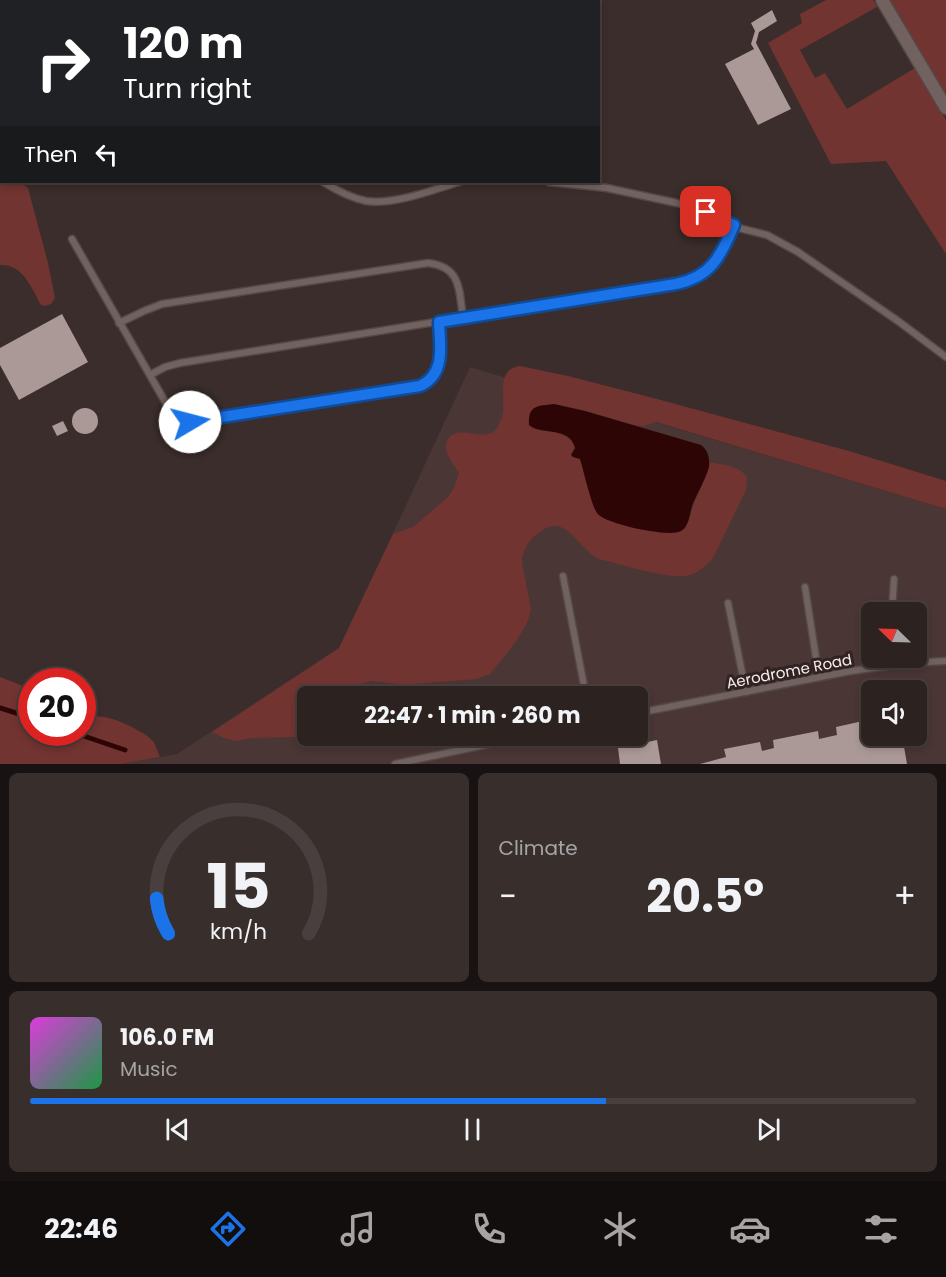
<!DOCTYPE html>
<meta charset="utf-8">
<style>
:root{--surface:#2c2220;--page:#382f2d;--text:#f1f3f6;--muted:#a6a4a5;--line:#483f3e;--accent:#1a73e8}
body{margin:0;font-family:Poppins,sans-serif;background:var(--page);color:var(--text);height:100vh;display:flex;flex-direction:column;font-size:22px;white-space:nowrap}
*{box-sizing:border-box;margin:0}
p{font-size:20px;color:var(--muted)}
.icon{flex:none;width:33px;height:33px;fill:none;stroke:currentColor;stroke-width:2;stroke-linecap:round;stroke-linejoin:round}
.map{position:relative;height:764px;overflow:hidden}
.sheet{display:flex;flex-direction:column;gap:9px;padding:9px;background:#181312;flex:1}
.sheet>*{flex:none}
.banner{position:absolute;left:0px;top:0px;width:600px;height:183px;box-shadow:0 3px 9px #0003,0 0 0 2px var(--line);background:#202124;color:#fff;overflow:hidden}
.needle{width:39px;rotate:293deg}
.tools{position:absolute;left:861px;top:602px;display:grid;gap:12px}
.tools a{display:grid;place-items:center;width:66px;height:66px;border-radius:9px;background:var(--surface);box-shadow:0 3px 9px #0003,0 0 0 2px var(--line);font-size:30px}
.speed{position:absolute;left:18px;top:668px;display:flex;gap:12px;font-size:30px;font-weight:700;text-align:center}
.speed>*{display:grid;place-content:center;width:78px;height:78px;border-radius:50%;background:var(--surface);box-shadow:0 3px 9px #0003,0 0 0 2px var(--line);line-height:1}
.speed .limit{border:9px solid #d22;background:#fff;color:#111}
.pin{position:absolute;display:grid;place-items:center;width:51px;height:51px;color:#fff;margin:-26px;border-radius:12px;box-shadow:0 3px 9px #0006}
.me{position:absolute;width:66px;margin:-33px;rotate:82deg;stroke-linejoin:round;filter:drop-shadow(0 0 4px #0008)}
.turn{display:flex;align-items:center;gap:21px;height:126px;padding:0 24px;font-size:27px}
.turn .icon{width:78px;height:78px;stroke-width:2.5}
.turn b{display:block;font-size:42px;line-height:51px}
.then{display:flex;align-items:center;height:57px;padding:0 24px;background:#0003;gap:12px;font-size:22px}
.big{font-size:45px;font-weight:700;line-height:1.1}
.sheet .card{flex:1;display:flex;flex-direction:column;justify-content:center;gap:9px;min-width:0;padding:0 21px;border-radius:9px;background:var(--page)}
.sheet .dial{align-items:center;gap:0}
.dial svg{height:156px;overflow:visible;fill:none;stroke:var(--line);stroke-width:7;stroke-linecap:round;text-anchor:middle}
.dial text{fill:var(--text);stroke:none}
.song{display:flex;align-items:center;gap:18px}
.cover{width:72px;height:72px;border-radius:9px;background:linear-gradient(135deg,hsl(300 70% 55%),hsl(140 70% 35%))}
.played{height:6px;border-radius:3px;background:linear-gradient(90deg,var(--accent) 65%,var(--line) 65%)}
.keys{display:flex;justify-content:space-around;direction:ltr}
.heat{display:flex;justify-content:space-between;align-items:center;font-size:33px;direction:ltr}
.sheet .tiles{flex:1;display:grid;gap:9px;grid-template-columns:1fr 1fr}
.card:last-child{grid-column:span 2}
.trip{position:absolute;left:297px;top:686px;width:351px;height:60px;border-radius:9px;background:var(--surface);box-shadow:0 3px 9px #0003,0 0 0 2px var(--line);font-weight:700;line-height:60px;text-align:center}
.menu{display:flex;height:96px;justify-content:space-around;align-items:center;background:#120e0d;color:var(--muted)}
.menu .icon{width:42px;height:42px}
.menu .on{color:var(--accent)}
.menu b{font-size:27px;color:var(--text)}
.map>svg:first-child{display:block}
.built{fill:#4a3634;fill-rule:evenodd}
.green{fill:#723430}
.water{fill:#2e0505}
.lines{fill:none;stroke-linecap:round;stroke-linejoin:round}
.stream{stroke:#2e0505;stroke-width:5}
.building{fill:#aa9997}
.service-casing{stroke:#544948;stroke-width:9}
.minor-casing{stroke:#544948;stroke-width:15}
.service{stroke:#716260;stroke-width:6}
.minor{stroke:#716260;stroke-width:12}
.route-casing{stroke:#114b97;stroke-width:15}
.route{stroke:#1a73e8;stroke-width:10}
.labels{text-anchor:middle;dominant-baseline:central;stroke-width:6;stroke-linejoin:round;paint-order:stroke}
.street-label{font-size:15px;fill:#f5eceb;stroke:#302322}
</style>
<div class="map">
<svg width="946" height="764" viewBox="0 0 946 764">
<rect width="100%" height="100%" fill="#3a2d2b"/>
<path class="built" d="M 470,367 L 946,509 L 946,764 L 121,764 L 177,754 L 339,648 L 388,544 ZM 872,612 L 916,612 L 916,657 L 872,657 ZM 872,690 L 916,690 L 916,735 L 872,735 ZM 308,696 L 638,696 L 638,735 L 308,735 Z"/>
<g class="green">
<path d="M 826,0 L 873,0 L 877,7 L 800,50 L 815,78 L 825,73 L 847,109 L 915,68 L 946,120 L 946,254 L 886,161 L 831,164 L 768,43 L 802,23 L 800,14 Z"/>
<path d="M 888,0 L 946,0 L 946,96 Z"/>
<path d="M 0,165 L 1,166 L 2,182 L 20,182 L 28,188 L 48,263 L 55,298 L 51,304 L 45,306 L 41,305 C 31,287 23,264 0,265 Z"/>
<path d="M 520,366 L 568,376 L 657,399 L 849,451 L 946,481 L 946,509 L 656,422 L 643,426 L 634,425 L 585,411 L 554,404 L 541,431 C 551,430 573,435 575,447 C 575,449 574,455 573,457 L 580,459 L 606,519 L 639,529 L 688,521 C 694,500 705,482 709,462 C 719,464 740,466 746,476 C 748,480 746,486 746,490 L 713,558 C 706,566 697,574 686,576 C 667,579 620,564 599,559 C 577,549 566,509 537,534 C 528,541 522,551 522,563 L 531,609 C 528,631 504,656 490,674 L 477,679 L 413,684 L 398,684 L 372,681 L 358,685 L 348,696 L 308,696 L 307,733 L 294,737 L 251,738 L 235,741 L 224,738 L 212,732 L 339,648 L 393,534 L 413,527 L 448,497 L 454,488 L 459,473 C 453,463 441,450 448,439 C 459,422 488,446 498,426 C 500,422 502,417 503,413 C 505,396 496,369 520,366 Z"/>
<path d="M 0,677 L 31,689 L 32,732 L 82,732 L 83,715 L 105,717 L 116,720 L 130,726 L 146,735 L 154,742 L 160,757 L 121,764 L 0,764 Z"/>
</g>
<path class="water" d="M 554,404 L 585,411 L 701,445 C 708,450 710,459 709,467 C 705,481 697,493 692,506 C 690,513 689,527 681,531 C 670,538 604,524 597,513 C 591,504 584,472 580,459 L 573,457 L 571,455 L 575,448 C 569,425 541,436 529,425 C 528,405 537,406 554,404 Z"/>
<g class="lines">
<g class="stream">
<path d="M 0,708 L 32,718"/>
<path d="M 72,732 L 125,750"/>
</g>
</g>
<g class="building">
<path d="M 772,10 L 777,21 L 759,32 L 756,43 L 791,109 L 758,125 L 725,64 L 754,49 L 751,44 L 755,31 L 751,23 Z"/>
<path d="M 62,314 L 88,362 L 19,400 L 0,365 L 0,348 Z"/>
<circle cx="85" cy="421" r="13"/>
<path d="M 63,421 L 68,431 L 57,436 L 52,426 Z"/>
<path d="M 872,719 L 872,735 L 902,735 L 907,764 L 700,764 L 726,757 L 724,749 L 760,742 L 762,751 L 774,748 L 773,740 L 818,731 L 819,739 L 837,735 L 836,727 Z"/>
<path d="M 657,740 L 661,764 L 620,764 L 618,748 Z"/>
</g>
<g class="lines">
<defs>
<g id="service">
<path d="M 160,0 L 161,2"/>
<path d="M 323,182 C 336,190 351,198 366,201 C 395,205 432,190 459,182"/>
<path d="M 549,182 L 607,188 L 677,203 L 706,212 L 739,228 L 767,235 L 798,252 L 898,321 L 946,357"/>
<path d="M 72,239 L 167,405 C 174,416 182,422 195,422 L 420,386 C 446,374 440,346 439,322"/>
<path d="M 119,323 L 144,311 L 162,304 L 428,263 C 462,267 459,291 463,318"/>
<path d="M 150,375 L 165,367 L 180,363 L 684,282 C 714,274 723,252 734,226"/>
<path d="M 563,576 L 586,696"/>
<path d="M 805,587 L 819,677"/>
<path d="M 728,603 L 746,692"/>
<path d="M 892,612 L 894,579"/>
<path d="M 638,713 L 851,671 L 909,663 L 946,661"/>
<path d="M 395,764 L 532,735"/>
</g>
<path id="minor" d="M 882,0 L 946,108"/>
</defs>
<use href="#service" class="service-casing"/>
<use href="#minor" class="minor-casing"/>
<use href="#service" class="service"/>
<use href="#minor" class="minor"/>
</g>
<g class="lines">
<defs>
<path id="route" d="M 190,422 L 420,386 C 446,374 440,346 439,322 L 676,284 C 711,277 721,256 734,225 L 706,212"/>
</defs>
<use href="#route" class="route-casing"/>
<use href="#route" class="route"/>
</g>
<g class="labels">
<g class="street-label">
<text transform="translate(789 671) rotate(-11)">Aerodrome Road</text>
</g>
</g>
</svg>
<div class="tools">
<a><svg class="needle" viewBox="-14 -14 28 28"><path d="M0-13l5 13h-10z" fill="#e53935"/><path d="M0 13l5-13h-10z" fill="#a6a4a5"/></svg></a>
<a><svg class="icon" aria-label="sound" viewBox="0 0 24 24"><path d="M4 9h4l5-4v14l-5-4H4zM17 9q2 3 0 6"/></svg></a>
</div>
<div class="speed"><div class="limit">20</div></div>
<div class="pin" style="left:706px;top:212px;background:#d93025"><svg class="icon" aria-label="arrive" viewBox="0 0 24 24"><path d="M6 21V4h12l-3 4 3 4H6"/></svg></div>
<svg class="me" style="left:190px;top:422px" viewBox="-20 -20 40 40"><circle r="19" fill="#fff"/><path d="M0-13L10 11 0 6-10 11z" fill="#1a73e8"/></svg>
<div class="trip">22:47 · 1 min · 260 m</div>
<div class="banner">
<div class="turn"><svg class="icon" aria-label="right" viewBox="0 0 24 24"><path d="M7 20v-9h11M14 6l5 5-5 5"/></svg><div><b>120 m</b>Turn right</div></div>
<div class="then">Then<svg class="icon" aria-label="left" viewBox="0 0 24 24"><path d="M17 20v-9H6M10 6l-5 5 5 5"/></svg></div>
</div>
</div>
<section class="sheet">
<div class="tiles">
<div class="card dial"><svg viewBox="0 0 100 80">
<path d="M14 69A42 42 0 1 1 86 69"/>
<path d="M14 69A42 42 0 0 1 8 51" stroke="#1a73e8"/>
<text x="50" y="56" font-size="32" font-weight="700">15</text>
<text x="50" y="72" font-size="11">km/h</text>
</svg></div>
<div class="card"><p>Climate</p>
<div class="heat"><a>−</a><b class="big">20.5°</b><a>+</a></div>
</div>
<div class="card">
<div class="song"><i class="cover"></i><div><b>106.0 FM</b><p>Music</p></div></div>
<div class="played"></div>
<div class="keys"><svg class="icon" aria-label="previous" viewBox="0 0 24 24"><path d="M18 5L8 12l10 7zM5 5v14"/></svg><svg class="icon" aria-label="pause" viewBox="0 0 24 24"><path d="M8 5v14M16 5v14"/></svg><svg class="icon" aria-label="next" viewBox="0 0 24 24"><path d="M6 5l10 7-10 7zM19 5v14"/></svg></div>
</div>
</div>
</section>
<nav class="menu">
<b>22:46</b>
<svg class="icon on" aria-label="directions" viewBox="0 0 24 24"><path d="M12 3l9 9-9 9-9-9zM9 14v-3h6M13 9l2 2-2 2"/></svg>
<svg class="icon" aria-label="music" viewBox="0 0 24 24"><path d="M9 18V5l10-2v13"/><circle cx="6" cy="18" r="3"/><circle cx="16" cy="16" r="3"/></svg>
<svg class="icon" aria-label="phone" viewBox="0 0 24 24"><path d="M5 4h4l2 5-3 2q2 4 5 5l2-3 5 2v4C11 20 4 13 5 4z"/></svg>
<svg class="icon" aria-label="climate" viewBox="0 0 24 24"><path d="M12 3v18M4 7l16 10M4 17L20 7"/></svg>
<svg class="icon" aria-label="car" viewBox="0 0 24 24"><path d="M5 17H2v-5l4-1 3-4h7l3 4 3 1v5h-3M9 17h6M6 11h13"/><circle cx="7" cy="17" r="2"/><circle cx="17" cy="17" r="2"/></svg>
<svg class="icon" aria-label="filters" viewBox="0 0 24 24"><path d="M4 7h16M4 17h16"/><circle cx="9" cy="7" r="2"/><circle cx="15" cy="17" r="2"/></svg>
</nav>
